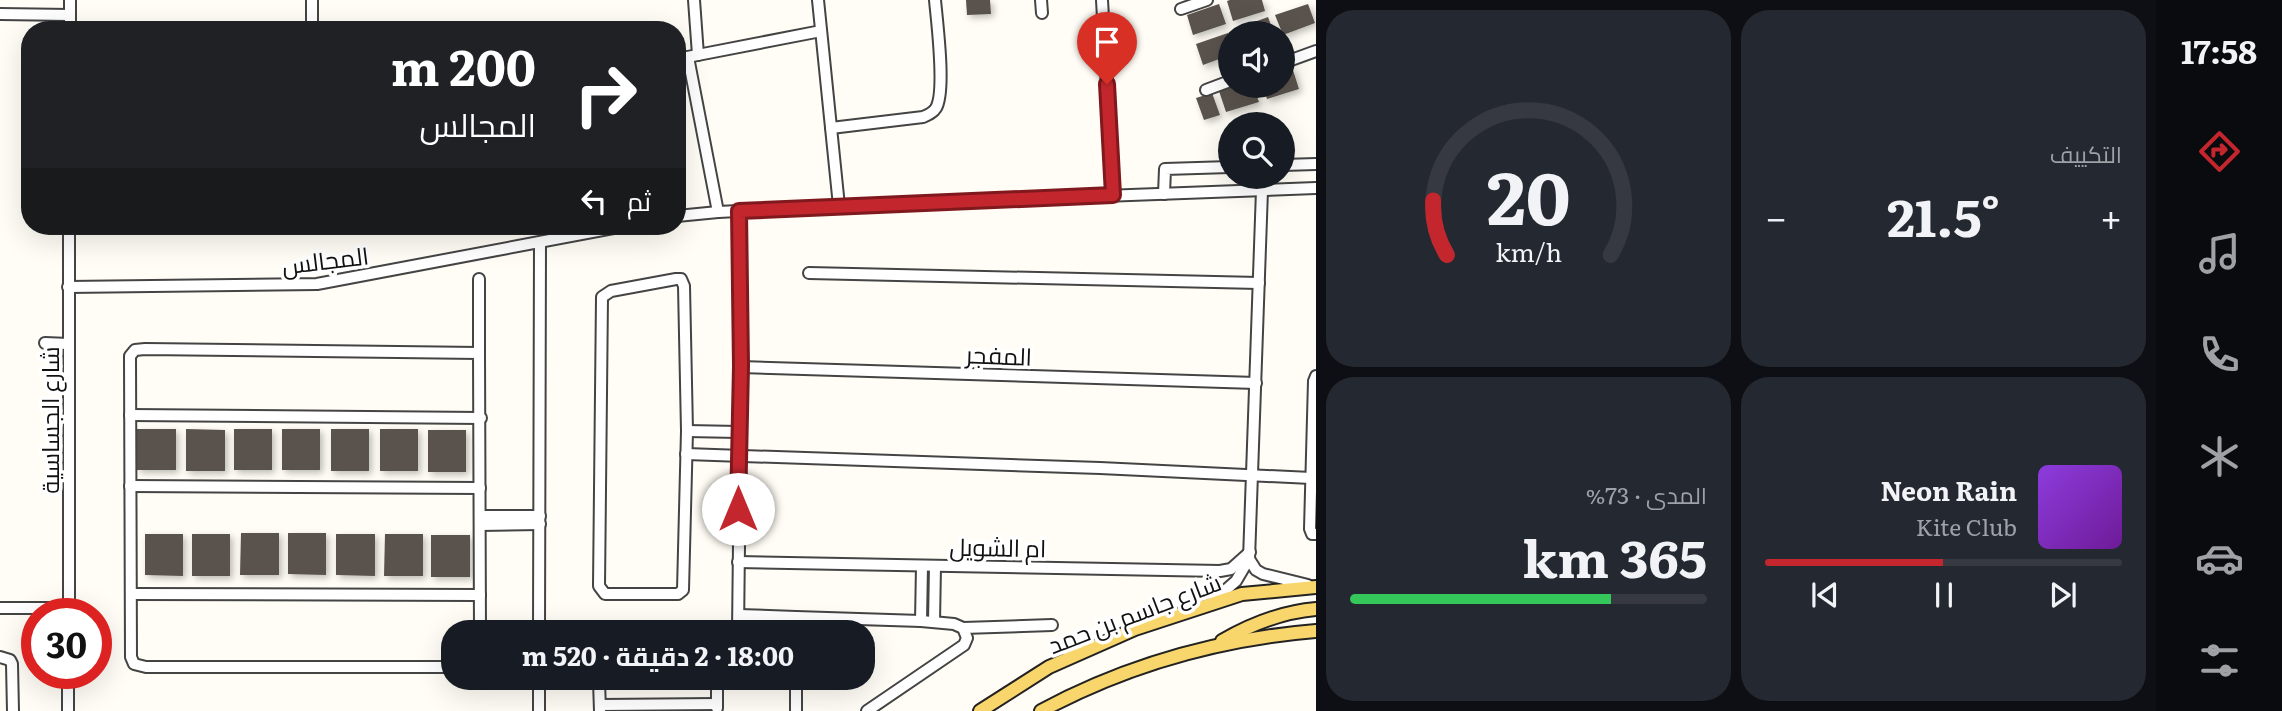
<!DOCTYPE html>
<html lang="ar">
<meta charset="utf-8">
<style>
:root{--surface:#171b24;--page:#242831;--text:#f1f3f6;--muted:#9ea1a6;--line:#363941;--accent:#c4262e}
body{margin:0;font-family:Literata,Cairo,serif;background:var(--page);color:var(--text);direction:rtl;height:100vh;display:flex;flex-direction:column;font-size:26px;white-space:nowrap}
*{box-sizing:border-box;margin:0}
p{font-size:23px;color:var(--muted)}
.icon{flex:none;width:38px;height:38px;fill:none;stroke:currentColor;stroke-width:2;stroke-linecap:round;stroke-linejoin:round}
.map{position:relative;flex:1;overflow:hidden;direction:ltr}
.drawer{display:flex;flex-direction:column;gap:10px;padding:10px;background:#0d0f14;width:840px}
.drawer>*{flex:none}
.banner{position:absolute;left:21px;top:21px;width:665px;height:214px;border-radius:28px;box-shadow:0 7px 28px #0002;direction:rtl;background:#202124;color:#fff;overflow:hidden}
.buttons{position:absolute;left:1218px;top:21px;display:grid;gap:14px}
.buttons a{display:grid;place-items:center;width:77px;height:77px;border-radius:50%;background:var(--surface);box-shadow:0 7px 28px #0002;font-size:35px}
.speed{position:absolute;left:21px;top:598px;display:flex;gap:14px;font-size:35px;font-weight:700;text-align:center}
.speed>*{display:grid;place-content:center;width:91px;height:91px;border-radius:50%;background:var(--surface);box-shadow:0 7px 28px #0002;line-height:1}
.speed .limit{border:10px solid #d22;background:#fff;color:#111}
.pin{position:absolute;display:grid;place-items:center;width:60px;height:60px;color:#fff;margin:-72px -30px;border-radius:50% 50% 50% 0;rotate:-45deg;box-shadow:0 0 7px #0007}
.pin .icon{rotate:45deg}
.me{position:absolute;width:77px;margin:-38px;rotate:0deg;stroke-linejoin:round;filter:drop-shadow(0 0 5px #0008)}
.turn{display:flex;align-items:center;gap:24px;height:147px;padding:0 35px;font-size:32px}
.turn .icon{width:91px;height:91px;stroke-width:2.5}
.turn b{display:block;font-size:49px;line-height:60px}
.then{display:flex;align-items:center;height:66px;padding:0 35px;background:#0003;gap:14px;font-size:26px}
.big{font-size:52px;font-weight:700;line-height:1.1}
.drawer .card{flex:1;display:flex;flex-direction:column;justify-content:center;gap:10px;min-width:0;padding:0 24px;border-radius:28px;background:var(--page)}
.drawer .dial{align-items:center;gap:0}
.dial svg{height:182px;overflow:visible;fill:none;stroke:var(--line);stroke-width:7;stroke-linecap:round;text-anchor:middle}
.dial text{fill:var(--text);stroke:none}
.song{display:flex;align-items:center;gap:21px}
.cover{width:84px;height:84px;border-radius:10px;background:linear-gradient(135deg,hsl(270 70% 55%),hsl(280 70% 35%))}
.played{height:7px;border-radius:4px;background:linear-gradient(90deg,var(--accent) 50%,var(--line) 50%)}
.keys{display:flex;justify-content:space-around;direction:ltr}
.heat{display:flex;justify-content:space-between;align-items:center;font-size:38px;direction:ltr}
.charge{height:10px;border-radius:5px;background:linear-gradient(90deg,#34c759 73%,var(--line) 0)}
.drawer .tiles{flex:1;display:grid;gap:10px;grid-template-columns:repeat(2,1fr)}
.trip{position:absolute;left:441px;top:620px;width:434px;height:70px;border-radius:28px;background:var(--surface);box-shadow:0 7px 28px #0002;font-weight:700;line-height:70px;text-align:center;direction:rtl}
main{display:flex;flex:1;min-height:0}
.menu{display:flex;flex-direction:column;width:126px;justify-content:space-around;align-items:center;background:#090b0e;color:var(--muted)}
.menu .icon{width:49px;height:49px}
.menu .current{color:var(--accent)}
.menu b{font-size:32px;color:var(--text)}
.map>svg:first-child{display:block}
.building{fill:#5a524d;filter:url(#shadow)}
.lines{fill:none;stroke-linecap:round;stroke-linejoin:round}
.minor-casing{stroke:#444;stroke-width:14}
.major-casing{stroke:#222;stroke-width:16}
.minor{stroke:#fff;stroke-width:10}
.major{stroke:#f9d66b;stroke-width:12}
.route-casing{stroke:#7f191e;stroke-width:18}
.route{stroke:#c4262e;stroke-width:12}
.labels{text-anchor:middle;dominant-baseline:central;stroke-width:7;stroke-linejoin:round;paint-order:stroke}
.street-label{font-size:24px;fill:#111;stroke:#fff}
</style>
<main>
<nav class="menu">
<b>17:58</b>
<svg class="icon current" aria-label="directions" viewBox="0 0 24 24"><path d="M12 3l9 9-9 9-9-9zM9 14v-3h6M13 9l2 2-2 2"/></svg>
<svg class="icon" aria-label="music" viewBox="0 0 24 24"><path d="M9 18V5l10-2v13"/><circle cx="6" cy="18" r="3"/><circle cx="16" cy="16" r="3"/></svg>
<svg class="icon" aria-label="phone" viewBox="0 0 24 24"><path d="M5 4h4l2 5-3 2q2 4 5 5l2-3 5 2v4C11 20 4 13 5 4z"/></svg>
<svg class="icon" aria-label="climate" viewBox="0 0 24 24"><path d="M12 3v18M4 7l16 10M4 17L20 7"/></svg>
<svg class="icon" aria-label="car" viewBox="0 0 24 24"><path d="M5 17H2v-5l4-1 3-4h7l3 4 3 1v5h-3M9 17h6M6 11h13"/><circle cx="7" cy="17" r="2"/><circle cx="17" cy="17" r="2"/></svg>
<svg class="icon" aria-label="filters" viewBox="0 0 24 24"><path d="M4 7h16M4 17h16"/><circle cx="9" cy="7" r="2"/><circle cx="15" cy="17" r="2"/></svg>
</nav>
<section class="drawer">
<div class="tiles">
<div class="card"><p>التكييف</p>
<div class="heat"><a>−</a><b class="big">21.5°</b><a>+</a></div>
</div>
<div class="card dial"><svg viewBox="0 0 100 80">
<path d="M14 69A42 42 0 1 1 86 69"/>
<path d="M14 69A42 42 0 0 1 8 45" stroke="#c4262e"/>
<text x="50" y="56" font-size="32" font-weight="700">20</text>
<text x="50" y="72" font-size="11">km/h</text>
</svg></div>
<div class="card">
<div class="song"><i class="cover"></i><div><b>Neon Rain</b><p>Kite Club</p></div></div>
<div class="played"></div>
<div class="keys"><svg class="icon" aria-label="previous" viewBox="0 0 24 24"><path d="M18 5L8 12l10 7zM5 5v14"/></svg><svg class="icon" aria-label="pause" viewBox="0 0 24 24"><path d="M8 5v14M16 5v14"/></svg><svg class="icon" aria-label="next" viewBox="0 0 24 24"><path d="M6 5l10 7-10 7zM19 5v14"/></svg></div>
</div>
<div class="card"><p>المدى · 73%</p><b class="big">365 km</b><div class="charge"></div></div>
</div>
</section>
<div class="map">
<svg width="1316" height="711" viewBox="0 0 1316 711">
<defs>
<filter id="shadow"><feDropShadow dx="3" dy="3" stdDeviation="3.5" flood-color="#0004"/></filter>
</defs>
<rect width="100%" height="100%" fill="#fffdf5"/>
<g class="building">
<path d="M 966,0 L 990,0 L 991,14 L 967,15 Z"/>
<path d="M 1230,0 L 1262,0 L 1265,11 L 1233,21 L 1227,1 Z"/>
<path d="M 1219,4 L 1226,24 L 1193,35 L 1187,15 Z"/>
<path d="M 1308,4 L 1315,23 L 1283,35 L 1275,15 Z"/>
<path d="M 1268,17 L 1274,33 L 1236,33 L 1235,29 Z"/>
<path d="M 1228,33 L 1230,55 L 1203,65 L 1196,44 Z"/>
<path d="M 1292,67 L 1299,89 L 1267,99 L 1263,86 L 1283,86 L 1283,71 Z"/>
<path d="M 1234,86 L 1253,86 L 1259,102 L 1226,112 L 1219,91 Z"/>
<path d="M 1212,93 L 1220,115 L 1204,120 L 1196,98 Z"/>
<rect x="137" y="429" width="39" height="41"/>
<path d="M 186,429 L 225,430 L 225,471 L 186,471 Z"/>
<rect x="234" y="429" width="38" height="41"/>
<rect x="282" y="429" width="38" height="41"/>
<rect x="331" y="429" width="38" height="42"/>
<rect x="380" y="429" width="38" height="42"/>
<rect x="428" y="430" width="38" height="42"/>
<path d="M 241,533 L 279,533 L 279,575 L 240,575 Z"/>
<path d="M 288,533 L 326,533 L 326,575 L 288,574 Z"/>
<path d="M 145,534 L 183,534 L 183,576 L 145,575 Z"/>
<rect x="192" y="534" width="38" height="42"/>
<path d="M 336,534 L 375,534 L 375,576 L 336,575 Z"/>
<path d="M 385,534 L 423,534 L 423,576 L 384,576 Z"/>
<rect x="431" y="535" width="39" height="42"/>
</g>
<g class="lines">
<defs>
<g id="minor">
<path d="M 694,0 L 698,55"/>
<path d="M 818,0 L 839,206"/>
<path d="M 1041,0 L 1042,13"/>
<path d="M 1102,0 L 1113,196"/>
<path d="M 1181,9 L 1207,0"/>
<path d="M 0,14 L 70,15"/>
<path d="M 70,30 L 70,0"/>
<path d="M 312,30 L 312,0"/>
<path d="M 688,57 L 718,212"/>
<path d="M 677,59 L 821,31"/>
<path d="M 1283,63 L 1316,51"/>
<path d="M 1206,90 L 1230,81"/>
<path d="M 831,128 L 923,117 C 928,115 933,113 936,108 C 946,91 937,22 935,0"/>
<path d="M 1283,165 L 1316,164"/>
<path d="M 1164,194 L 1165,169 L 1230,167"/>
<path d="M 677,216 L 718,212 L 839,206 L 1316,188"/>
<path d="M 809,273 L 1259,283"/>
<path d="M 676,279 L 681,279 L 684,286 L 687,431 L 683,590 L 678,594 L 605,594 L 599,586 L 602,297 L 611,291 Z"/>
<path d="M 68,287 L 317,284 L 624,226"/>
<path d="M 45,343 L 69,344"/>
<path d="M 479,353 L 479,279"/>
<path d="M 741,367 L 1256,383"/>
<path d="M 1316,376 L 1314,381 L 1310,529 L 1312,534 L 1316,534"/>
<path d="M 130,415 L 481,418"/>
<path d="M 687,431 L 739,432"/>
<path d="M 686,454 L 1100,468 L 1311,478"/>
<path d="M 130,486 L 480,488"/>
<path d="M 480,516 L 540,516"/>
<path d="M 480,525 L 540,524"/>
<path d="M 1249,559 L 1256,570 L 1263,574 L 1308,585"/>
<path d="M 738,562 L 1220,571 L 1231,569 L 1250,552"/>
<path d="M 131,594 L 480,595"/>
<path d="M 1212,602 L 1236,581 L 1249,559 L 1262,190"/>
<path d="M 0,608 L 69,608"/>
<path d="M 69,614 L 69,226"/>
<path d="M 739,615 L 796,617"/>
<path d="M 921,621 L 922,566"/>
<path d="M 934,622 L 935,566"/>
<path d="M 963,628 L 1052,625"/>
<path d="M 539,632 L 540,243"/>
<path d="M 738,632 L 741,367 L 739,210"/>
<path d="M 796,632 L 796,617 L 921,621 L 954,624 L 963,628 L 967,638 L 964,645 L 867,711"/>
<path d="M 0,657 L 10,660 L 12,664 L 13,711"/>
<path d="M 453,667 L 146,667 L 134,664 L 131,657 L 130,356 L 135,350 L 145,349 L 479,353 L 480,632"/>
<path d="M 596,677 L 599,681 L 600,711"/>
<path d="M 600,705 L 717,704"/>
<path d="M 717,708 L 717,677"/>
<path d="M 68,711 L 68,674"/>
<path d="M 539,711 L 539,677"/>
<path d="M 796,711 L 796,677"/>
</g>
<g id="major">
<path d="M 1222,641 C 1251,624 1282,612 1316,609"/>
<path d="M 980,711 L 1049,667 L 1135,629 L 1242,594 L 1316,587"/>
<path d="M 1041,711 C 1127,665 1219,639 1316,631"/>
</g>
</defs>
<use href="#minor" class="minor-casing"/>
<use href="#major" class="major-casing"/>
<use href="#minor" class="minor"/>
<use href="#major" class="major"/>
</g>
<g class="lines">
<defs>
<path id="route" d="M 738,509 L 741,366 L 739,211 L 1113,195 L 1107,84"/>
</defs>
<use href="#route" class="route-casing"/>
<use href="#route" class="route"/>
</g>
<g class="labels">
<g class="street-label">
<text transform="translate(325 259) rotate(-7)">المجالس</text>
<text transform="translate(999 354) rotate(2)">المفجر</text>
<text transform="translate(48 420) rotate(-90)">شارع الجساسية</text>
<text transform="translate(998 546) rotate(1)">ام الشويل</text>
<text transform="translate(1134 612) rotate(-21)">شارع جاسم بن حمد</text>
</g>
</g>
</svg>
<div class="buttons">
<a><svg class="icon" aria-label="sound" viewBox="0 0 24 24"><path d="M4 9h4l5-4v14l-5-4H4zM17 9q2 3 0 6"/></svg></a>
<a><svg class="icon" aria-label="search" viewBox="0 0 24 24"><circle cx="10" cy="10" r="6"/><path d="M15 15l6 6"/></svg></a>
</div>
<div class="speed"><div class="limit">30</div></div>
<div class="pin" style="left:1107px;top:84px;background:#d93025"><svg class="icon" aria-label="arrive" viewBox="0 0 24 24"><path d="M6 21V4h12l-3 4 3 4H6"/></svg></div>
<svg class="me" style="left:738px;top:509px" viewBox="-20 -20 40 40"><circle r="19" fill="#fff"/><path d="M0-13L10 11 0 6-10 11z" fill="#c4262e"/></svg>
<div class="trip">18:00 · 2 دقيقة · 520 m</div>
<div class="banner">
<div class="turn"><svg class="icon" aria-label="right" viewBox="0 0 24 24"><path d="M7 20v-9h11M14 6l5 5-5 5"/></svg><div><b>200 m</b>المجالس</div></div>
<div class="then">ثم<svg class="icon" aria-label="left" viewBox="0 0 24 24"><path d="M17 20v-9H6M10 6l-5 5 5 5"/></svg></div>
</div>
</div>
</main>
